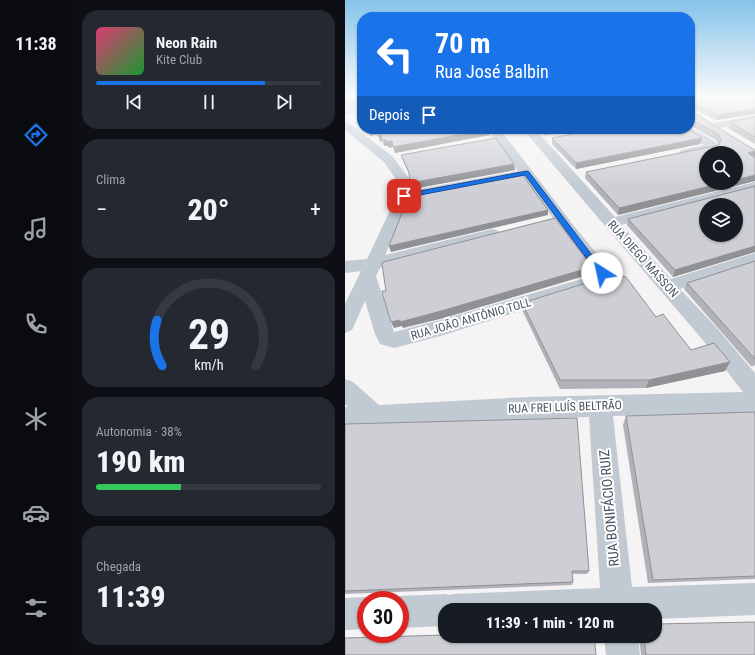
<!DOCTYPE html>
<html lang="pt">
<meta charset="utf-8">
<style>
:root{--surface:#171b24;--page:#242831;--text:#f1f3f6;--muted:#9ea1a6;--line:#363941;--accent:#1a73e8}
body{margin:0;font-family:"Roboto Condensed",sans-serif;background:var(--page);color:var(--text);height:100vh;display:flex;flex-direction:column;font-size:15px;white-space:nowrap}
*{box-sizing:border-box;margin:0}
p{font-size:13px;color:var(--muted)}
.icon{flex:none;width:22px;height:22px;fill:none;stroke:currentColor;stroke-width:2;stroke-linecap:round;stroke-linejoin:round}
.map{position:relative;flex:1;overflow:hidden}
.drawer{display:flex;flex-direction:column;gap:10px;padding:10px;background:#0d0f14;width:273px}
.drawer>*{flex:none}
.banner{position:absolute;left:12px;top:12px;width:338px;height:122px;border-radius:16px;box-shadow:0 1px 3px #0004;background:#1a73e8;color:#fff;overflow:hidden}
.tools{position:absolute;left:354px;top:146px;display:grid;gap:8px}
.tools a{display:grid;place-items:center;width:44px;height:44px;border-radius:50%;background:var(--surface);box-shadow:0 1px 3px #0004;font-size:20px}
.speed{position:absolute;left:12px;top:591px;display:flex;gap:8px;font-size:20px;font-weight:700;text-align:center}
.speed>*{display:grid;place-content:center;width:52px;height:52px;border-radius:50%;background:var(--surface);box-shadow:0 1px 3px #0004;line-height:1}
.speed .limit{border:6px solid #d22;background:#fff;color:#111}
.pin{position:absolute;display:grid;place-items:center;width:34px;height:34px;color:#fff;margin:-17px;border-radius:8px;box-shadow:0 2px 6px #0006}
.me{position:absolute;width:44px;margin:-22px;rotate:325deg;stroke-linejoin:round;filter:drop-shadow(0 0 3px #0008)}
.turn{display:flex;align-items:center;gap:14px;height:84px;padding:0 12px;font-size:18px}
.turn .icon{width:52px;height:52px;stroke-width:2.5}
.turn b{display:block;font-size:28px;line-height:34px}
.then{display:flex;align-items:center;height:38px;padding:0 12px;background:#0003;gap:8px;font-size:15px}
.big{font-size:30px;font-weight:800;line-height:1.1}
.drawer .card{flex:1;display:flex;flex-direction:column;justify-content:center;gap:6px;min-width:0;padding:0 14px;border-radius:16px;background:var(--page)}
.drawer .dial{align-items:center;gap:0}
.dial svg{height:104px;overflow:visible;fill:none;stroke:var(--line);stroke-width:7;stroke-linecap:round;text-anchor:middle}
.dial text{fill:var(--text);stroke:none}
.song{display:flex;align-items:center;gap:12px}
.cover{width:48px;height:48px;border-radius:6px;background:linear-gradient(135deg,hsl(340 70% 55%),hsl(130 70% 35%))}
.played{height:4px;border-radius:2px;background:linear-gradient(90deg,var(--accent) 75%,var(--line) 75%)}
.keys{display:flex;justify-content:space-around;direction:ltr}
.heat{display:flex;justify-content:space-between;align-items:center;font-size:22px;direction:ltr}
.charge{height:6px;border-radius:3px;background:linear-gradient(90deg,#34c759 38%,var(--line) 0)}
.trip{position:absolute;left:93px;top:603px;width:224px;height:40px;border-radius:16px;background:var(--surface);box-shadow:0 1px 3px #0004;font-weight:800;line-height:40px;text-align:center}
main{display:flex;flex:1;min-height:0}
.tabs{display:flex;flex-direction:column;width:72px;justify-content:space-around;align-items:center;background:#090b0e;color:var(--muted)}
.tabs .icon{width:28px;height:28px}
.tabs .active{color:var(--accent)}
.tabs b{font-size:18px;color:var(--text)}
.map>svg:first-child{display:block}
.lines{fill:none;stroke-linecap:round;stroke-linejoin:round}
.street{fill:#c1cad2;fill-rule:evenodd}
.wall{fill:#b0b2b7}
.shaded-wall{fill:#909195}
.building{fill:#cdcfd5;stroke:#909195;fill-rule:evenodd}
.route{fill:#1a73e8;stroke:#114b97}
.labels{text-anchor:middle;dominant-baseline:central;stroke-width:4;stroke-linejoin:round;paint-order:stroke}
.street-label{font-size:12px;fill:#4a5661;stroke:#fff}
.near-street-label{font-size:14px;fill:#4a5661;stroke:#fff}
</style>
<main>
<nav class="tabs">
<b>11:38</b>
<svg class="icon active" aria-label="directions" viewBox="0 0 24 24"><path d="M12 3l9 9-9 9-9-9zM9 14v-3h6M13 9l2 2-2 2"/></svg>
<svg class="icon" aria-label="music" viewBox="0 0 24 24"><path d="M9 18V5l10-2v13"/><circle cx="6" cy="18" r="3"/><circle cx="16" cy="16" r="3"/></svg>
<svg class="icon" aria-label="phone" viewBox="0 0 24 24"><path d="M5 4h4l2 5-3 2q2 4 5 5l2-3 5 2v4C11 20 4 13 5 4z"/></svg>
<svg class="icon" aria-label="climate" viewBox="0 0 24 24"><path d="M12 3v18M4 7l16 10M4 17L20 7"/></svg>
<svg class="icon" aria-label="car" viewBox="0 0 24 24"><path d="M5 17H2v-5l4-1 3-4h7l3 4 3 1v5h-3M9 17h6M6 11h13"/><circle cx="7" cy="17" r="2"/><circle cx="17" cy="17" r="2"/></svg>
<svg class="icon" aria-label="filters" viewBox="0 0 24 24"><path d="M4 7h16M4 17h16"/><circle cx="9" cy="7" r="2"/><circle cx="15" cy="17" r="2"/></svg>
</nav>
<section class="drawer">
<div class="card">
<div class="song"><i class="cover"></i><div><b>Neon Rain</b><p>Kite Club</p></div></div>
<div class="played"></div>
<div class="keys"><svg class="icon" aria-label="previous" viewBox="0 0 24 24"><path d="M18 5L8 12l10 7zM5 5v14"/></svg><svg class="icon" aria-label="pause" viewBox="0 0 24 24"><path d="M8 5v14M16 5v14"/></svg><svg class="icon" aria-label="next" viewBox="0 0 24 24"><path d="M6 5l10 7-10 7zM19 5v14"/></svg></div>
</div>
<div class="card"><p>Clima</p>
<div class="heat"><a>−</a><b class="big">20°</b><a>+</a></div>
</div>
<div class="card dial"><svg viewBox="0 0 100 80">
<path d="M14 69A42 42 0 1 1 86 69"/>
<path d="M14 69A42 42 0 0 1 10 34" stroke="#1a73e8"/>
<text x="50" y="56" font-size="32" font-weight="700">29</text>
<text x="50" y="72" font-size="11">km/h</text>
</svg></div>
<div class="card"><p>Autonomia · 38%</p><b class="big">190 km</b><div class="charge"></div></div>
<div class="card"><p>Chegada</p><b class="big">11:39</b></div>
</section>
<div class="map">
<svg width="410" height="655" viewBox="0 0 410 655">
<rect width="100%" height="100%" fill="#f5f3f3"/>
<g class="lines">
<g class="street">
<path d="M 0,108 L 17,109 L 17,115 L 0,114 Z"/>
<path d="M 410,115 L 410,121 L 370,129 L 364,126 L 370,123 Z"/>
<path d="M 0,122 L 4,123 L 47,156 L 64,178 L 66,196 L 40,255 L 148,229 L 154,231 L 156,234 L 154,237 L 35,268 L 31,276 L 49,332 L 99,319 L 247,276 L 248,271 L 178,178 L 75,197 L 70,196 L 68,193 L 70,190 L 75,189 L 173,171 L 143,129 L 155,129 L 229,226 L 262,266 L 266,273 L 260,284 L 99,335 L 49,348 L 35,344 L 30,334 L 20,301 L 7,330 L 0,333 L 0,304 L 16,271 L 0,273 L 0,261 L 22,259 L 52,196 L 50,178 L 39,162 L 0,130 Z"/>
<path d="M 345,127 L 371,142 L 373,145 L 369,150 L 340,157 L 336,156 L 334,153 L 336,150 L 359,145 L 334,129 L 345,129 Z"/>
<path d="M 178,129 L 190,129 L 270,217 L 410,182 L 410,190 L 276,225 L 326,279 L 410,253 L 410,265 L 335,289 L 371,327 L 410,373 L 410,413 L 268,416 L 287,587 L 410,583 L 410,615 L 310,619 L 310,610 L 100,610 L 100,626 L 55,628 L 55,600 L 45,600 L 55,596 L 100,594 L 104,595 L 108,594 L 255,588 L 244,417 L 110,422 L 0,429 L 0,407 L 3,407 L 0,404 L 0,379 L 8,382 L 34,405 L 184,397 L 398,392 L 357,339 L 260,226 Z"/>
<path d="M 21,597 L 29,600 L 21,600 L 21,629 L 0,630 L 0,598 Z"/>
<path d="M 259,636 L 293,636 L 295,655 L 261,655 Z"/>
</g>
</g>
<g class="wall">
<path d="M 0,96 L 17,96 L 17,108 L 0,107 Z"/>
<path d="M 345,96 L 347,97 L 410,96 L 410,114 L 371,120 L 346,108 L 346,111 L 410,158 L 410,181 L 273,215 L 240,178 L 241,172 L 374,145 L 371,140 L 346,126 Z"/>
<path d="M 410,117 L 410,144 L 383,128 L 385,122 Z"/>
<path d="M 195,129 L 233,129 L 200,135 Z"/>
<path d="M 207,138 L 357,138 L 355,144 L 231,169 L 207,144 Z"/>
<path d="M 56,155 L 169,164 L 170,170 L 67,189 L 64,174 L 58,161 Z"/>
<path d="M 410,186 L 410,252 L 328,277 L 282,225 L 283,219 Z"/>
<path d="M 410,261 L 410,365 L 408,366 L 406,366 L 339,289 L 342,283 Z"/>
<path d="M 258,280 L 311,317 L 346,350 L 385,362 L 380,371 L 301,388 L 215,389 L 178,312 L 177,303 Z"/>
<path d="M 410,412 L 410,579 L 303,583 L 278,425 L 281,416 Z"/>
<path d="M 0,424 L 244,571 L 242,574 L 227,574 L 228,582 L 227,585 L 0,594 Z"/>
<path d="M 294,636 L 310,636 L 410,655 L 296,655 Z"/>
</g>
<g class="shaded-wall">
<path d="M 410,109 L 410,114 L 371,120 L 373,115 Z"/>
<path d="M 347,120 L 346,126 L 345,126 L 345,122 Z"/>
<path d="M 28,129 L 31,129 L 33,134 L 25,136 L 23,130 Z"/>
<path d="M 145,129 L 145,135 L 50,153 L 48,147 L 44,148 L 43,146 L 39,146 L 38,141 L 35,142 L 33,136 Z"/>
<path d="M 200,129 L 233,129 L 200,135 Z"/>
<path d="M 357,138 L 355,144 L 231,169 L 231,163 Z"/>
<path d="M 410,151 L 410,157 L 400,159 L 403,153 Z"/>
<path d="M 169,164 L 170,170 L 67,189 L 65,183 Z"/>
<path d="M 410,175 L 410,181 L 273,215 L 274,208 L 378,183 L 391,183 L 391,180 Z"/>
<path d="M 203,210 L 203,215 L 46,252 L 44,246 Z"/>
<path d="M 410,246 L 410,252 L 328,277 L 330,270 Z"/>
<path d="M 247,267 L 246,274 L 99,318 L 58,328 L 57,326 L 49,328 L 46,322 Z"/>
<path d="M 385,362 L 380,371 L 301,388 L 304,380 Z"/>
</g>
<g class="building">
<path d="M 0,96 L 17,96 L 17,103 L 0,101 Z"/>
<path d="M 345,96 L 347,97 L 351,96 L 410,96 L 410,109 L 373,115 L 345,102 L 346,111 L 408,149 L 410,150 L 410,151 L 403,153 L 410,158 L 410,175 L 391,180 L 391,153 L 361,153 L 361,183 L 378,183 L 274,208 L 241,172 L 374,145 L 376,140 L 373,134 L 347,120 L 345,122 Z"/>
<path d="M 410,117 L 410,137 L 385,122 Z"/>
<path d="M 31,129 L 145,129 L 48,147 L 47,141 L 42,142 L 41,140 L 37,140 L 37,135 L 33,136 Z"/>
<path d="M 253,129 L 343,129 L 357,138 L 231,163 L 207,138 Z"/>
<path d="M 151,138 L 169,164 L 65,183 L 64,172 L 56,155 Z"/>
<path d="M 177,174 L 203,210 L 44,246 L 64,195 Z"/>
<path d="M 410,186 L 410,246 L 330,270 L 283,219 ZM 361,205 L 391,205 L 391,235 L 361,235 Z"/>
<path d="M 210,218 L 247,267 L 96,311 L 55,322 L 55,320 L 46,322 L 38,296 L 37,291 L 41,291 L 37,264 L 38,262 Z"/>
<path d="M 410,261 L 410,359 L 342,283 Z"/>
<path d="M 273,275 L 281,277 L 311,317 L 318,314 L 346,350 L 369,343 L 385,362 L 304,380 L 215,380 L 177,303 L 257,278 L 258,280 Z"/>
<path d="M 410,412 L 410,576 L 308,580 L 281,416 Z"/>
<path d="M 232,418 L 244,571 L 227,571 L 228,582 L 0,591 L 0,424 Z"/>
<path d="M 410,622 L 410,655 L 301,655 L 299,636 L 310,636 L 310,624 Z"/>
<path d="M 100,635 L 100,636 L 249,636 L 251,655 L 0,655 L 0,638 Z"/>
</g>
<linearGradient id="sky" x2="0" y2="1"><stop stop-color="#85c3ea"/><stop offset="0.51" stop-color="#fafafa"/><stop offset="1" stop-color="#fafafa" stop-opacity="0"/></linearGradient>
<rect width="410" height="188" fill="url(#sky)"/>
<path class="route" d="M 182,171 L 184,172 L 259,271 L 259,275 L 254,275 L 180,175 L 59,198 L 56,196 L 59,194 Z"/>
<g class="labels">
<g class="street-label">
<text transform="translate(298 259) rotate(48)">RUA DIEGO MASSON</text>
<text transform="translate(126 319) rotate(-16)">RUA JOÃO ANTÔNIO TOLL</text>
<text transform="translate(220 407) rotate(-2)">RUA FREI LUÍS BELTRÃO</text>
</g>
<g class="near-street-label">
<text transform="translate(264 508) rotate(-95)">RUA BONIFÁCIO RUIZ</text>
</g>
</g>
</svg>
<div class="tools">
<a><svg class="icon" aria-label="search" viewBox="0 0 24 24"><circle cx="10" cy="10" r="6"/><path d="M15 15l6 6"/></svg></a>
<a><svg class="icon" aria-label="layers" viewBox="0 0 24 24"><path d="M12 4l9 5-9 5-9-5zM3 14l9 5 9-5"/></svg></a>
</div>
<div class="speed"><div class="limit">30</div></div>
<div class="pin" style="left:59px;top:196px;background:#d93025"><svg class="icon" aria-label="arrive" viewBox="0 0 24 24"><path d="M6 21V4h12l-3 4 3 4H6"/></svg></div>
<svg class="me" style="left:257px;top:273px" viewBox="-20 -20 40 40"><circle r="19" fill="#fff"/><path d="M0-13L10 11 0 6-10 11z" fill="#1a73e8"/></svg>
<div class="trip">11:39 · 1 min · 120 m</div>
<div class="banner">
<div class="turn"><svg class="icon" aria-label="left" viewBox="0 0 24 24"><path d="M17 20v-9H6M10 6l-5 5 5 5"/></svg><div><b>70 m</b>Rua José Balbin</div></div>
<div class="then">Depois<svg class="icon" aria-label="arrive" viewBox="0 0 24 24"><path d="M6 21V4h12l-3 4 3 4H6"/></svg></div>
</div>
</div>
</main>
